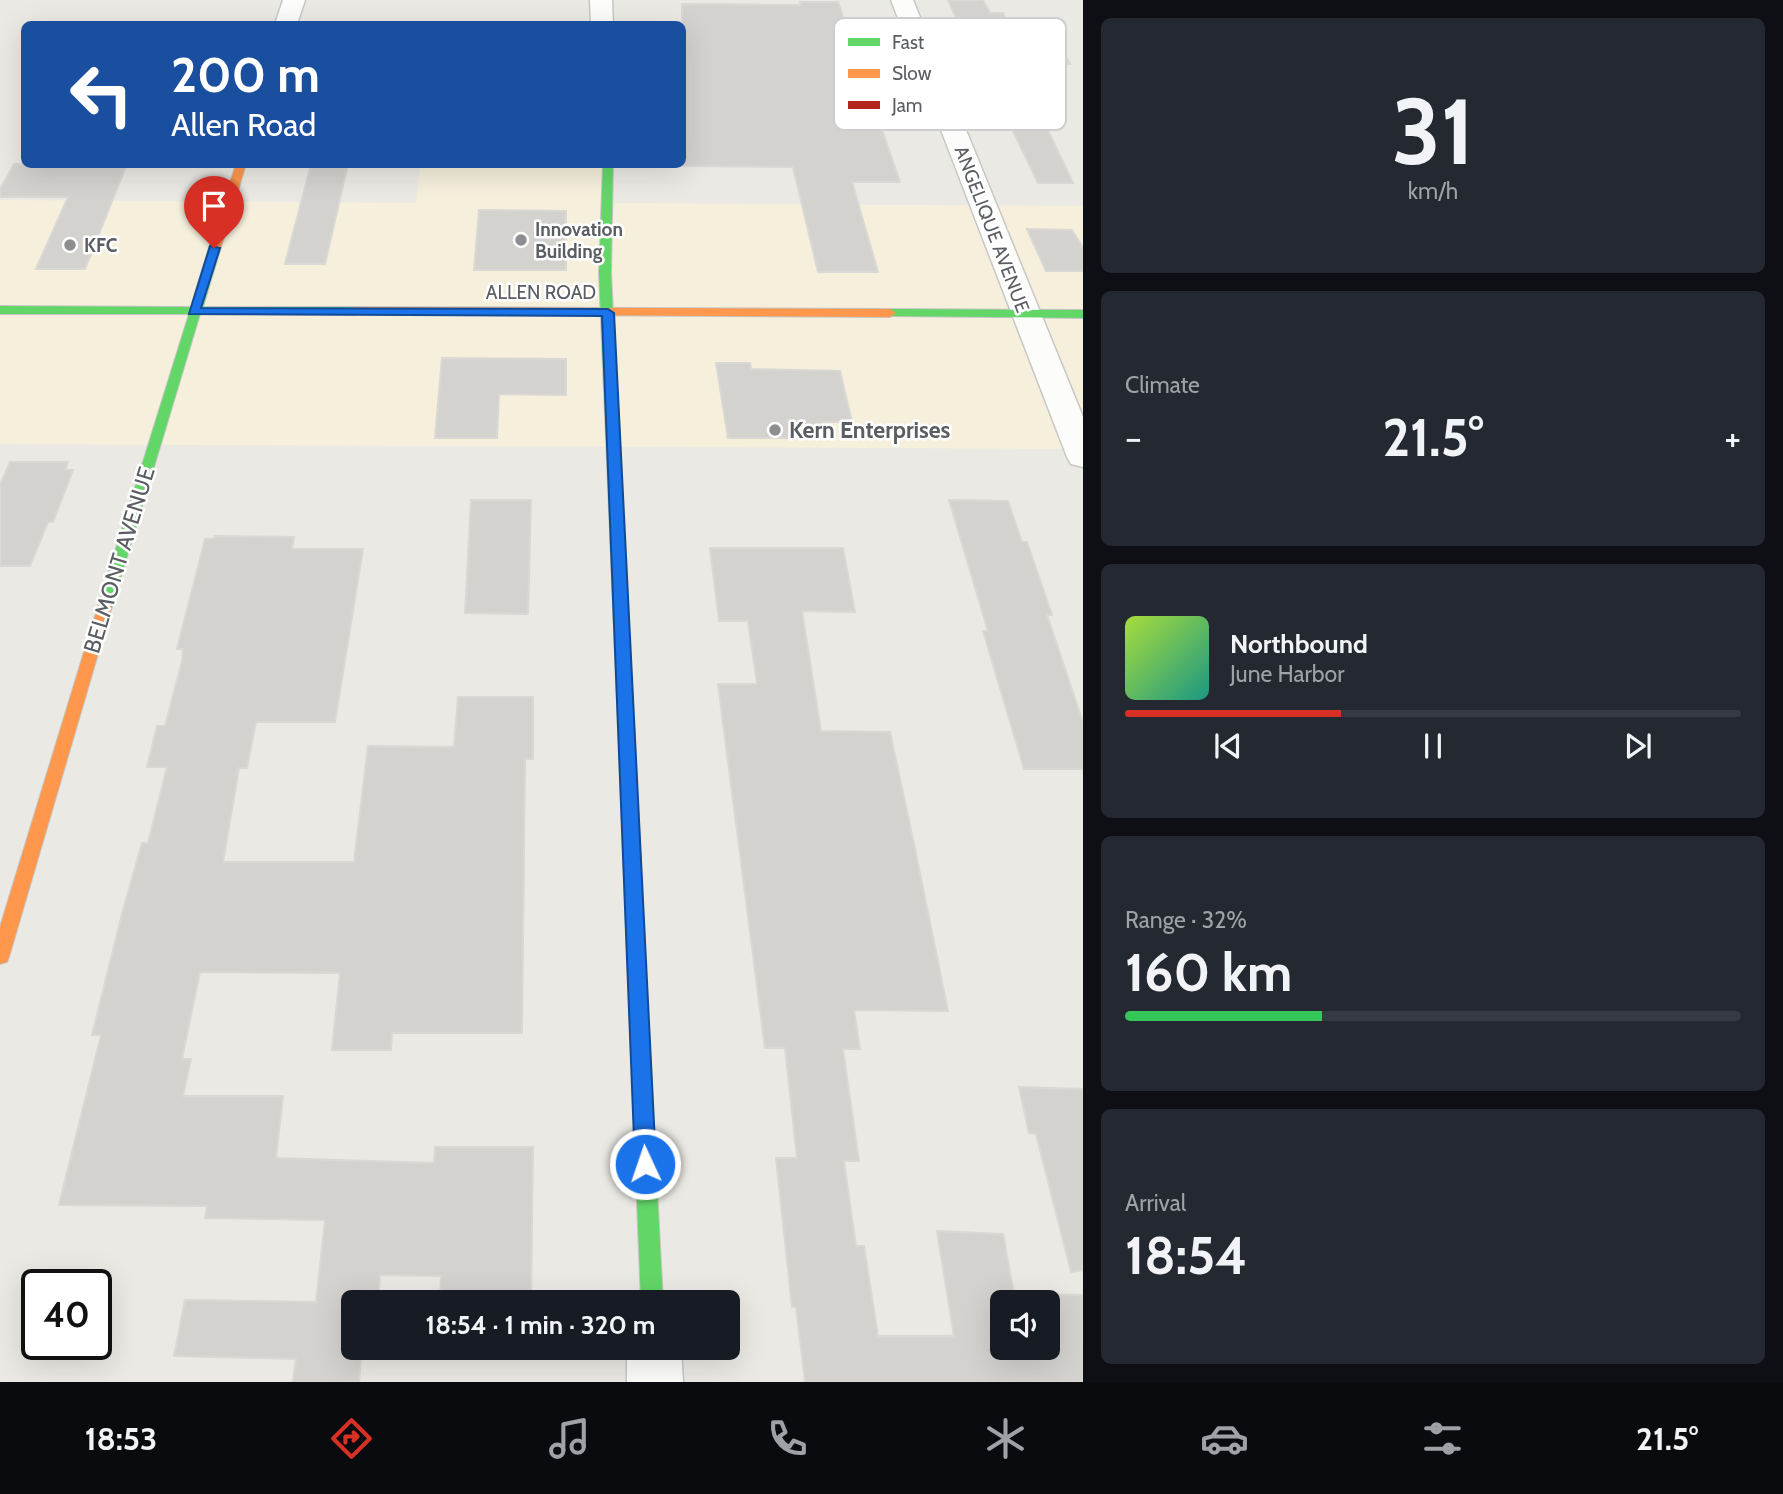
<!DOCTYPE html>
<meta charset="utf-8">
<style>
:root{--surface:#171b24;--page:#242831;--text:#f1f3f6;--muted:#9ea1a6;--line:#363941;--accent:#d93025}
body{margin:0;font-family:Cabin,sans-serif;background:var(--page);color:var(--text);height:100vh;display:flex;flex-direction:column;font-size:26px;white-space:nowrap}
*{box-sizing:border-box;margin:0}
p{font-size:23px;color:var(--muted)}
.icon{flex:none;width:38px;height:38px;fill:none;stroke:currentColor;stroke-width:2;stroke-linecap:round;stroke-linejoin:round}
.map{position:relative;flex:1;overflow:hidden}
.side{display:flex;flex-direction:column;gap:18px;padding:18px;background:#0d0f14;width:700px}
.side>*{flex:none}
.banner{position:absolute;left:21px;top:21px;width:665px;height:147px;border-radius:10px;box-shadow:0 7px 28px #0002;background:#1a4fa0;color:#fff;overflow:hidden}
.fabs{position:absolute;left:990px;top:1290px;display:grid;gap:14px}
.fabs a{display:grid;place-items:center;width:70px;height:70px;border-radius:10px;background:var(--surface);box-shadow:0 7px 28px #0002;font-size:35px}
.speed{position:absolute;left:21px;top:1269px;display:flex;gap:14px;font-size:35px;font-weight:700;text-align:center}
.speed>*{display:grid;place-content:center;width:91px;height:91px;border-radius:50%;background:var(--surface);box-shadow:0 7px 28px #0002;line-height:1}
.speed .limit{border:4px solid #111;border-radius:10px;background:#fff;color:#111}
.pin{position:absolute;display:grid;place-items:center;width:60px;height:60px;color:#fff;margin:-72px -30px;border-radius:50% 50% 50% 0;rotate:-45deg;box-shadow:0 0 7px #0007}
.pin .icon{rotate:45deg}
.me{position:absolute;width:77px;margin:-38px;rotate:357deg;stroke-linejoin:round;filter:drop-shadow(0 0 5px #0008)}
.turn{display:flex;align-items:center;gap:24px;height:147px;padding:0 35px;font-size:32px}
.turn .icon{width:91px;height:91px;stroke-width:2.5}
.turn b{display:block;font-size:49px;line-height:60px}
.big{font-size:52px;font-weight:800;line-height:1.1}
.side .widget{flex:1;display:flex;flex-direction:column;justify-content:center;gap:10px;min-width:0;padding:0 24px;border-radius:10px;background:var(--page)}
.side .dial{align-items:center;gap:0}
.dial b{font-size:91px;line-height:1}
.song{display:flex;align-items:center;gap:21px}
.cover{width:84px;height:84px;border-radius:10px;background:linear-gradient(135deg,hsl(80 70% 55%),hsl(170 70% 35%))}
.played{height:7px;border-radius:4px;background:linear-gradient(90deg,var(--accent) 35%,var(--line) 35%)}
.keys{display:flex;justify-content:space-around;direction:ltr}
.heat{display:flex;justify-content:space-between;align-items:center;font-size:38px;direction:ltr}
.charge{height:10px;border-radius:5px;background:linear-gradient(90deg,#34c759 32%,var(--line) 0)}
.trip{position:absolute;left:341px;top:1290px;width:399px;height:70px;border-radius:10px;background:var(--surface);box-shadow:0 7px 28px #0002;font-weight:800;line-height:70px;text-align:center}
.tabs{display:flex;height:112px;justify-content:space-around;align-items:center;background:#090b0e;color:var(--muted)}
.tabs .icon{width:49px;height:49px}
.tabs .current{color:var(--accent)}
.tabs b{font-size:32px;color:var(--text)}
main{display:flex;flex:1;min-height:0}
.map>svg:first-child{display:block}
.commercial{fill:#f5efdc}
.building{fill:#d4d2cf;stroke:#d9d8d4;stroke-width:2;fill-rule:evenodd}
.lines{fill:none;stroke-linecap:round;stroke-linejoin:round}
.street-casing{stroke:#c7c7c6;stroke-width:3}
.fast-casing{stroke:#c5c6c4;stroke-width:2}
.slow-casing{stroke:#c5c6c4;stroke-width:2}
.jam-casing{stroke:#c5c6c4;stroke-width:2}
.street{fill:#fcfcfb;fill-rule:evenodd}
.fast{fill:#63d668;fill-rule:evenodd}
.slow{fill:#ff974d;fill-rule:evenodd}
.jam{fill:#b3261e;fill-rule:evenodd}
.route{fill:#1a73e8;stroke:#114b97;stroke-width:2}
.poi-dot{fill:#8c8e90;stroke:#fff;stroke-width:2.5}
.labels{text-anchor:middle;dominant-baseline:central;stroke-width:5;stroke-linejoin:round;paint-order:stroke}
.far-poi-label{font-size:19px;font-weight:bold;fill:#5a5d62;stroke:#fff;text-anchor:start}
.far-street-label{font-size:19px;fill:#5a5d62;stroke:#fff}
.poi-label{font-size:23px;font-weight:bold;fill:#5a5d62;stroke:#fff;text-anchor:start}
.street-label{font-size:23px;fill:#5a5d62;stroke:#fff}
.key{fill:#fff;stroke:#ceced0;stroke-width:2}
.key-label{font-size:19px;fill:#5a5d62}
</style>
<main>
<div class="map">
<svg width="1083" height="1382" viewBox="0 0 1083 1382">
<rect width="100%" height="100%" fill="#eae9e4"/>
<path class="commercial" d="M 608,164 L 610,203 L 1083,206 L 1083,449 L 0,444 L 0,200 L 416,203 L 420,165 Z"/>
<g class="building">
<path d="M 948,0 L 983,0 L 990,13 L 1003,13 L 1006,20 L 1046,20 L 1070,64 L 1019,63 L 1027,78 L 1023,78 L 1073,183 L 1038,183 L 1010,125 L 993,78 L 989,78 L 968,36 L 964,36 Z"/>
<path d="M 800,2 L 838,2 L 900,182 L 852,182 L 878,272 L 818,272 L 793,167 L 682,166 L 682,4 L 801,5 Z"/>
<path d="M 14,164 L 127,164 L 85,269 L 36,269 L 68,197 L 0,197 L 0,189 Z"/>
<path d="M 311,164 L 348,164 L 325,264 L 285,264 Z"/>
<path d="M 479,210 L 566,211 L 566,270 L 474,270 Z"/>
<path d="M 1027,229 L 1072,230 L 1083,248 L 1083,271 L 1046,271 Z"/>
<path d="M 442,358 L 566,359 L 566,395 L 499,394 L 497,438 L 435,438 Z"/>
<path d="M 716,363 L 750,363 L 751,369 L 840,371 L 852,422 L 823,422 L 827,438 L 728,438 Z"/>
<path d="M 10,462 L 68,462 L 65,470 L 73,470 L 53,522 L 48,522 L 30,566 L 0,566 L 0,485 Z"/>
<path d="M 471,500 L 531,500 L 528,614 L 465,613 Z"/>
<path d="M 949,500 L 1008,501 L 1022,542 L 1027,542 L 1052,615 L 1047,615 L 1083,723 L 1083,769 L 1024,769 L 983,631 L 988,631 Z"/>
<path d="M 215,536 L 294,537 L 292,549 L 363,549 L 335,722 L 256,722 L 247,768 L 239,768 L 223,862 L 354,862 L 368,746 L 454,747 L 458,697 L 533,697 L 533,759 L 525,759 L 522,1033 L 392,1033 L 391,1050 L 332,1050 L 340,973 L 200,972 L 182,1059 L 191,1059 L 183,1096 L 283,1096 L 276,1158 L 434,1163 L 435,1147 L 533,1147 L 531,1300 L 440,1300 L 441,1276 L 380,1275 L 378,1302 L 354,1302 L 354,1348 L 362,1348 L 359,1382 L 293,1382 L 296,1359 L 174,1356 L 185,1300 L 316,1302 L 325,1220 L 205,1218 L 207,1206 L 59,1205 L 101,1035 L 92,1035 L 123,910 L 142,843 L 148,843 L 167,767 L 147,767 L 157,726 L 165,726 L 182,661 L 183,649 L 177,649 L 205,539 L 214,539 Z"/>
<path d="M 710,548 L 843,548 L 855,612 L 802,611 L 821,731 L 890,732 L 914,844 L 948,1011 L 854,1010 L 860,1049 L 843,1049 L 859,1161 L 844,1161 L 856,1246 L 864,1246 L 878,1336 L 954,1336 L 937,1231 L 1003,1234 L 1014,1294 L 1083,1295 L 1083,1382 L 805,1382 L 796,1307 L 792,1307 L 776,1158 L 797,1158 L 785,1048 L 765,1048 L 718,684 L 757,684 L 748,621 L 719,621 ZM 1003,1302 L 1048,1302 L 1048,1348 L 1003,1348 Z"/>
<path d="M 1019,1087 L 1083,1089 L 1083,1270 L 1071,1272 L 1036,1134 L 1029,1133 Z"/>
</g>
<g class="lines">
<defs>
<g id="street">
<path d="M 283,0 L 305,0 L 297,24 L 275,24 Z"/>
<path d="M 590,0 L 612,0 L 613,24 L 591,24 Z"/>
<path d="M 891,0 L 913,0 L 1083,417 L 1083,467 L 1071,464 L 1067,457 Z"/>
<path d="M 627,1348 L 681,1348 L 683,1382 L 627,1382 Z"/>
</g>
<g id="fast">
<path d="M 603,164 L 613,164 L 611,273 L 635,746 L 627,752 L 619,746 L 599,273 Z"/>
<path d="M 208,267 L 214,270 L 203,307 L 355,307 L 361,311 L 355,315 L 200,314 L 113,603 L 106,608 L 101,606 L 99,603 L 189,314 L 0,314 L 0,306 L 191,307 L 202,270 Z"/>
<path d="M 890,309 L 1083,310 L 1083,318 L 886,316 L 886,310 Z"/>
<path d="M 637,969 L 644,972 L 646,977 L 663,1302 L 641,1302 L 628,977 L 630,972 Z"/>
</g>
<g id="slow">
<path d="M 236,164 L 246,164 L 214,270 L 204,272 L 202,270 Z"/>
<path d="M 355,307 L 890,309 L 896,313 L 890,317 L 351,314 L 351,308 Z"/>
<path d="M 106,598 L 113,603 L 9,957 L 7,962 L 0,964 L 0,927 L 99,603 Z"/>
</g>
<path id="jam" d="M 627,740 L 635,746 L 646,977 L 644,982 L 637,985 L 630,982 L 628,977 L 619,746 Z"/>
</defs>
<use href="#street" class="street-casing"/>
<use href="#fast" class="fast-casing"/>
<use href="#slow" class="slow-casing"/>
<use href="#jam" class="jam-casing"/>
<use href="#street" class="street"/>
<use href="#fast" class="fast"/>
<use href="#slow" class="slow"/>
<use href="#jam" class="jam"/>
</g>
<path class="route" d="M 210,246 L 220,248 L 201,308 L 608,309 L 614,313 L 656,1164 L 653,1171 L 645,1174 L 638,1171 L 635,1164 L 602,316 L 189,314 Z"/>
<g class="poi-dot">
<circle cx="521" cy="240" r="7"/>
<circle cx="70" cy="245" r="7"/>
<circle cx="775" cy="430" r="7"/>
</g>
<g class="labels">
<g class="far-poi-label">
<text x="535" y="229">Innovation<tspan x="535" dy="22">Building</tspan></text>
<text x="84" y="245">KFC</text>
</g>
<g class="far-street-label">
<text transform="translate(992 229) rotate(69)">ANGELIQUE AVENUE</text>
<text x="541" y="292">ALLEN ROAD</text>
</g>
<g class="poi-label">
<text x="789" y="430">Kern Enterprises</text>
</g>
<g class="street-label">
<text transform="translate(119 560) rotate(-73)">BELMONT AVENUE</text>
</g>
</g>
<rect x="834" y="18" width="232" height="112" rx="10" class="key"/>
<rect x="848" y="38" width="32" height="8" fill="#63d668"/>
<rect x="848" y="69" width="32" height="9" fill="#ff974d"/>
<rect x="848" y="101" width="32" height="8" fill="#b3261e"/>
<g class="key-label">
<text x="892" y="49">Fast</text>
<text x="892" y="80">Slow</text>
<text x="892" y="112">Jam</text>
</g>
</svg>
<div class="fabs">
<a><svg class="icon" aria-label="sound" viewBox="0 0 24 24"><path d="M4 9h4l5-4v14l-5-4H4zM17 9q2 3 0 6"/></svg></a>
</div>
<div class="speed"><div class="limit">40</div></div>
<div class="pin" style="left:214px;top:248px;background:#d93025"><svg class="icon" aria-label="arrive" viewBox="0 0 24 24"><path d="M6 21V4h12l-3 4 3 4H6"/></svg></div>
<svg class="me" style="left:645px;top:1164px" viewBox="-20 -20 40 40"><circle r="17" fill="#1a73e8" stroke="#fff" stroke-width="3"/><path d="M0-11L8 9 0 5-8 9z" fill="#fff"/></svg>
<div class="trip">18:54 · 1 min · 320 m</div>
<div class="banner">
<div class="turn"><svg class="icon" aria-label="left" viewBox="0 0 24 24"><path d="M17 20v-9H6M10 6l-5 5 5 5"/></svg><div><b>200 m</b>Allen Road</div></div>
</div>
</div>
<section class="side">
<div class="widget dial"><b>31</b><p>km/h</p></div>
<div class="widget"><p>Climate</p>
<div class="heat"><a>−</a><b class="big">21.5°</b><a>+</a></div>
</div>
<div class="widget">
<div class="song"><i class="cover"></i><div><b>Northbound</b><p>June Harbor</p></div></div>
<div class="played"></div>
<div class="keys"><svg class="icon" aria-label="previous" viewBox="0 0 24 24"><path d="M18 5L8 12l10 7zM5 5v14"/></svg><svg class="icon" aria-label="pause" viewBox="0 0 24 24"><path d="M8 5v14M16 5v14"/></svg><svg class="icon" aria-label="next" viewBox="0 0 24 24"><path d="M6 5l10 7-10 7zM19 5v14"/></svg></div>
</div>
<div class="widget"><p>Range · 32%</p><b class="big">160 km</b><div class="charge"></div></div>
<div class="widget"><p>Arrival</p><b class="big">18:54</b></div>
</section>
</main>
<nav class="tabs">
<b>18:53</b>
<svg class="icon current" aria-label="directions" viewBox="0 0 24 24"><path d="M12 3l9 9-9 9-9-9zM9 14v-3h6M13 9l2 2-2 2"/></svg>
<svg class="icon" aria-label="music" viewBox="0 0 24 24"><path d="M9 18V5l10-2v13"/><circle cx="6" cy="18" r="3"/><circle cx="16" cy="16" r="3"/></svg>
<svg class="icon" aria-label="phone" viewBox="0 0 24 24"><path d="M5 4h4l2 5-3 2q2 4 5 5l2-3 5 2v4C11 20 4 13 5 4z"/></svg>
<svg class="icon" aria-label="climate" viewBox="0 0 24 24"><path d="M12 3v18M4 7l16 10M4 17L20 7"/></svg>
<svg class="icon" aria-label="car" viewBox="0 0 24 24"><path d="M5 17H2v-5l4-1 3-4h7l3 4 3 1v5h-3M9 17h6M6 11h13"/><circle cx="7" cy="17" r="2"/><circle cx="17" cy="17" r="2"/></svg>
<svg class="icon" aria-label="filters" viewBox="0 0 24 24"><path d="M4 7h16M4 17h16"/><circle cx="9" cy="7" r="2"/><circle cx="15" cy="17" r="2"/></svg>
<b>21.5°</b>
</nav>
